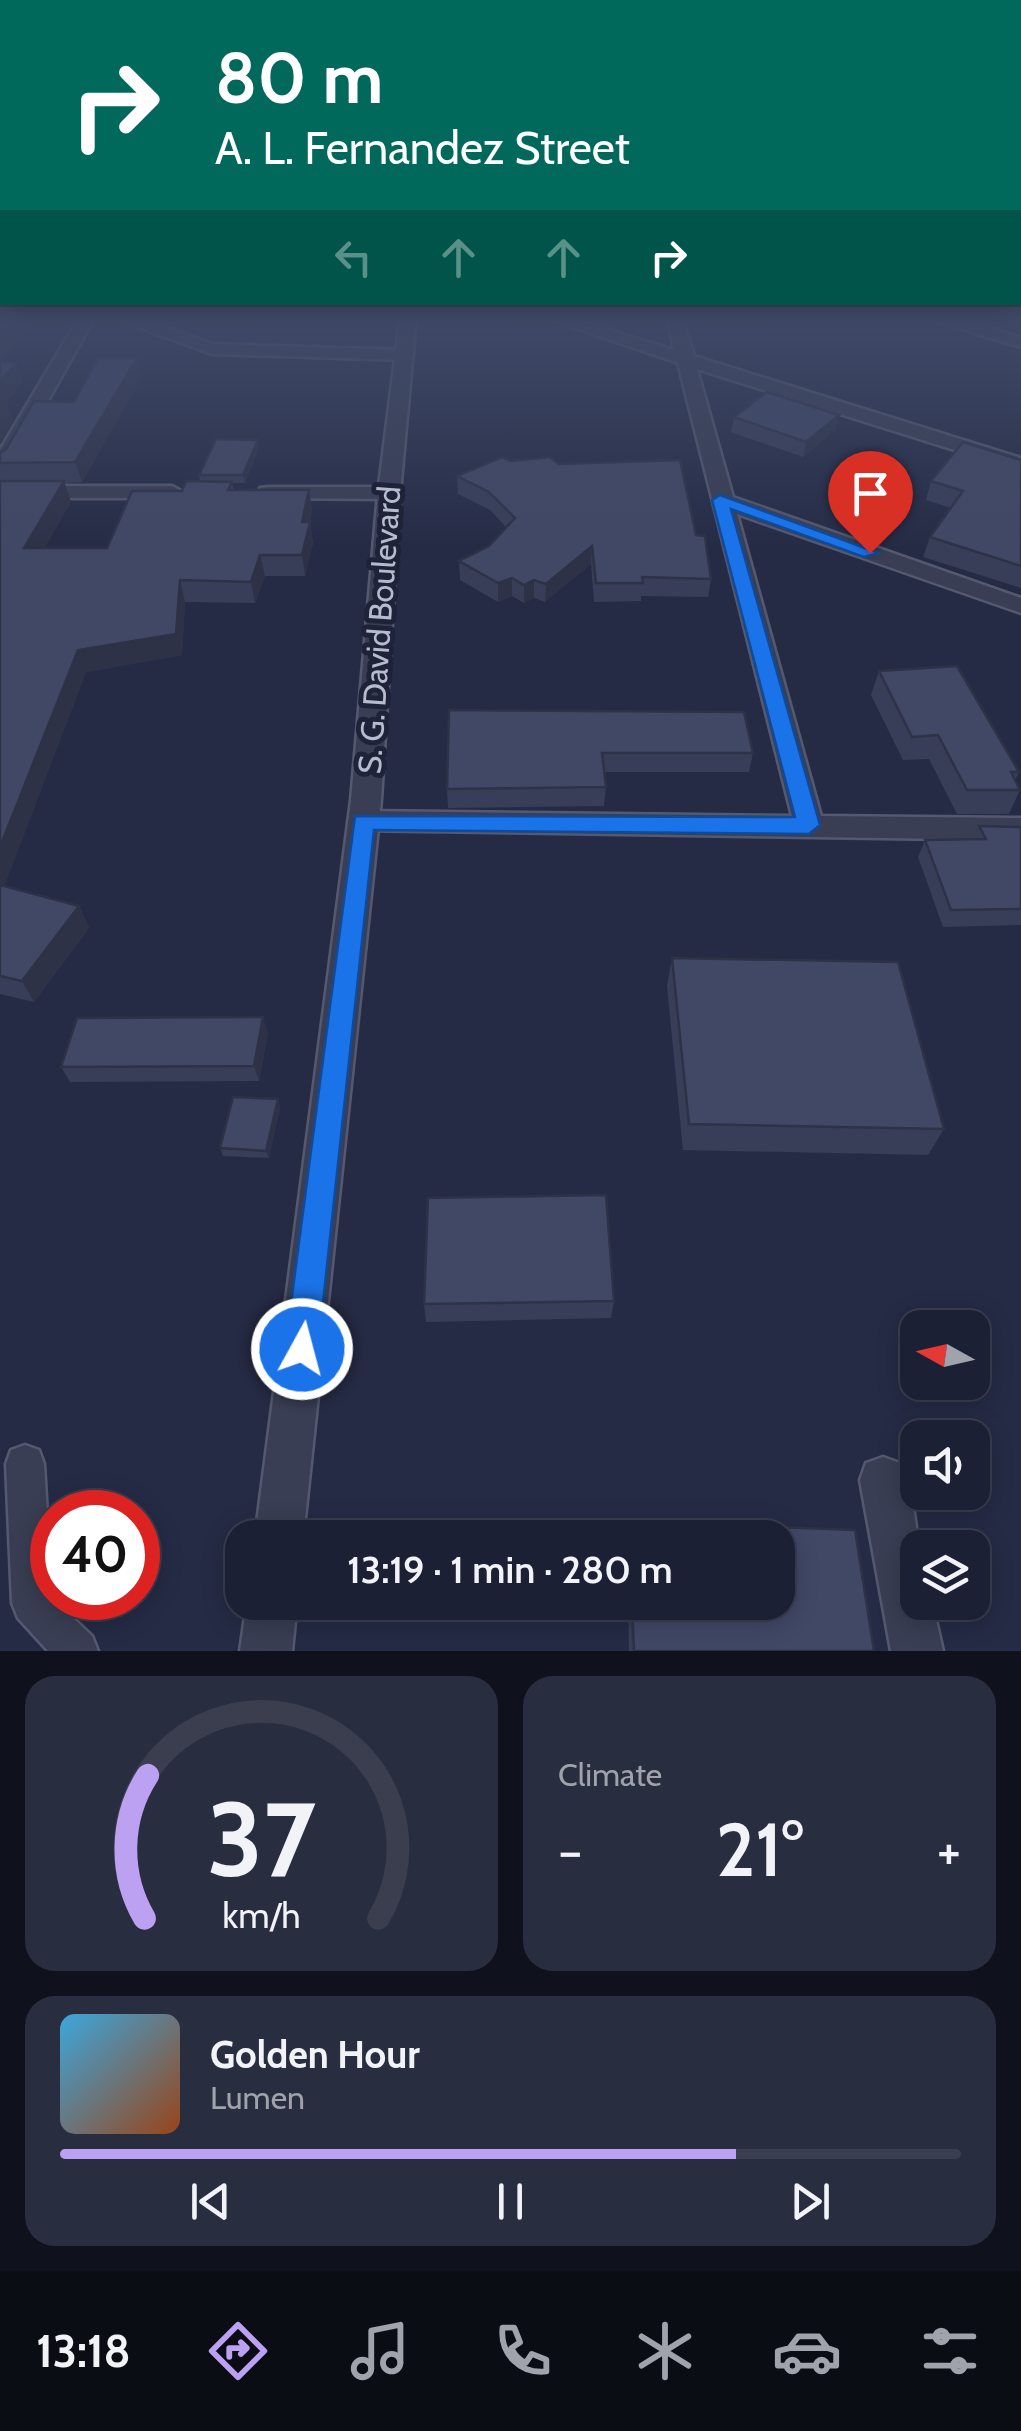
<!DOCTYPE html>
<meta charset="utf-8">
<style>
:root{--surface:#1c2034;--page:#292d40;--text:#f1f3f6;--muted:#a0a3ac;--line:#3a3e4f;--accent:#bca0f2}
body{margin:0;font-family:Cabin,sans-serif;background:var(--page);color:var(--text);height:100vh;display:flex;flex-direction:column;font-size:38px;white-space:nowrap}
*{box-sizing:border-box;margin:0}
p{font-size:32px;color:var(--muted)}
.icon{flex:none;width:55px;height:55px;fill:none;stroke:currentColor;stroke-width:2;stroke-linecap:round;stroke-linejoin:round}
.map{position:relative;height:1651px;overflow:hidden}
.details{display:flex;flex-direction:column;gap:25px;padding:25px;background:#0f121d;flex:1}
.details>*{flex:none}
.guide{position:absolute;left:0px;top:0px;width:1022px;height:305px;box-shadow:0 5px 25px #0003,0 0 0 2px var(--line);background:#00695c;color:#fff;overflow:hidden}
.needle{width:65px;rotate:278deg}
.fabs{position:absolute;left:900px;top:1310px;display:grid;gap:20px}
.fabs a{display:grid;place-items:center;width:90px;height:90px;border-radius:20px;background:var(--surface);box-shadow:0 5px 25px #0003,0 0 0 2px var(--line);font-size:50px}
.speed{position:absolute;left:30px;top:1490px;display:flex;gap:20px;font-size:50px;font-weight:700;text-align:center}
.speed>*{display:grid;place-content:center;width:130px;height:130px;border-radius:50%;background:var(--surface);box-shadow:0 5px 25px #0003,0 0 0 2px var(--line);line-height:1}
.speed .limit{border:15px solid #d22;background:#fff;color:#111}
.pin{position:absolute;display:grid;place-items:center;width:85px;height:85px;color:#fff;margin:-102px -42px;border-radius:50% 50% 50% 0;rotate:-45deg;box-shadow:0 0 10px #0007}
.pin .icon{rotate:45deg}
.me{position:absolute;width:110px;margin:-55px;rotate:7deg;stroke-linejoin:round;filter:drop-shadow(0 0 8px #0008)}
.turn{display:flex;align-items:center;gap:35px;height:210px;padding:0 50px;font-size:45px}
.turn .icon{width:130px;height:130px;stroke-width:2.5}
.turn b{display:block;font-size:70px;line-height:85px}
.lanes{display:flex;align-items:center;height:95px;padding:0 50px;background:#0003;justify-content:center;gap:50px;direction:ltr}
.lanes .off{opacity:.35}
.big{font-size:75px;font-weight:600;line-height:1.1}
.details .widget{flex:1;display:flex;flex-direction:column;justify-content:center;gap:15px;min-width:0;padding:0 35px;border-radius:30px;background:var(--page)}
.details .dial{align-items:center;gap:0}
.dial svg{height:260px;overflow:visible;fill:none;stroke:var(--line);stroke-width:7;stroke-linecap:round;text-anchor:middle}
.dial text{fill:var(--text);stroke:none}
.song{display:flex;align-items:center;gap:30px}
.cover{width:120px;height:120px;border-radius:15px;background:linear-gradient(135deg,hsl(200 70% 55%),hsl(20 70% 35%))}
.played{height:10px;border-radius:5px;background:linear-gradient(90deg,var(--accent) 75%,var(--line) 75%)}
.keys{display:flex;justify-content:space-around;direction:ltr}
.heat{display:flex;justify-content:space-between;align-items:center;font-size:55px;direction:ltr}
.details .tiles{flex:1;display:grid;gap:25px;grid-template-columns:1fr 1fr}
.widget:last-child{grid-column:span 2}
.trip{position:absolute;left:225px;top:1520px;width:570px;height:100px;border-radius:30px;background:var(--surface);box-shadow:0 5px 25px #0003,0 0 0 2px var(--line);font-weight:600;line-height:100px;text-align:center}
.dock{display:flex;height:160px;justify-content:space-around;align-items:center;background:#0b0d15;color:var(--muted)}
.dock .icon{width:70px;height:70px}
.dock .on{color:var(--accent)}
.dock b{font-size:45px;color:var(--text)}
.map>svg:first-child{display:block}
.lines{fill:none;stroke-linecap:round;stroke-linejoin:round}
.service-casing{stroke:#55596f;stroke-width:5}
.minor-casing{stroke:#55596f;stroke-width:5}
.tertiary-casing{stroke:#55596f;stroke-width:5}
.service{fill:#393e54;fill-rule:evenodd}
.minor{fill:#393e54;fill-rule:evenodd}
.tertiary{fill:#393e54;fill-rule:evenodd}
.wall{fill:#383e58}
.shaded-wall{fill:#2e3247}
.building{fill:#414866;stroke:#2e3247;stroke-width:2.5}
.route{fill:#1a73e8;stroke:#114b97;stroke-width:2.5}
.labels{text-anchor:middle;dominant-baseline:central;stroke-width:10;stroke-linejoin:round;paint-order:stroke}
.street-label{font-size:32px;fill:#b7bbce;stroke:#1e233a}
</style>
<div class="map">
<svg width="1021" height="1651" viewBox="0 0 1021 1651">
<rect width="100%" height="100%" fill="#252b45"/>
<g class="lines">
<defs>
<path id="service" d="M 25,1445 L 39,1450 L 44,1464 L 52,1598 L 92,1636 L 98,1651 L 48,1651 L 18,1618 L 12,1603 L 6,1464 L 11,1450 Z"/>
<g id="minor">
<path d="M 78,319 L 94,319 L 10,468 L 0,474 L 0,450 Z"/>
<path d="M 115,319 L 139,319 L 214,344 L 404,350 L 413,355 L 404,360 L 212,354 Z"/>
<path d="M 548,319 L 572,319 L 674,350 L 667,319 L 683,319 L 694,356 L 1021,458 L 1021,471 L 697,369 L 733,497 L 1021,598 L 1021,613 L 737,514 L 821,816 L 1021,818 L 1021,840 L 352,830 L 348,822 L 352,814 L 363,811 L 792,816 L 678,363 Z"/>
<path d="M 927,319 L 953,319 L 1021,337 L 1021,347 Z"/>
<path d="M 0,486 L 172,486 L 183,492 L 172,498 L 0,498 Z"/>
<path d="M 268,487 L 389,487 L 400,493 L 389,499 L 260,498 L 260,488 Z"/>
<path d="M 883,1457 L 900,1463 C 920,1512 918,1553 918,1602 L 932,1602 L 943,1651 L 891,1651 L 860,1480 L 866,1463 Z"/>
</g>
<g id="tertiary">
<path d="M 400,319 L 416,319 L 400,493 L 381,800 L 303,1538 L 255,1538 L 351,800 L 378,493 Z"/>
<path d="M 247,1602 L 297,1602 L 292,1651 L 240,1651 Z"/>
</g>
</defs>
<use href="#service" class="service-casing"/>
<use href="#minor" class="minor-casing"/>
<use href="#tertiary" class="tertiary-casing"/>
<use href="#service" class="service"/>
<use href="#minor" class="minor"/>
<use href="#tertiary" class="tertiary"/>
</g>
<g class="wall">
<path d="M 142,377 L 82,482 L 64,483 L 71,502 L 44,548 L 107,548 L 182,491 L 200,481 L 199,475 L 258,440 L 259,448 L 245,483 L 232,483 L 234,490 L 309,490 L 312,510 L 310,522 L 313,543 L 305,576 L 265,576 L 255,603 L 185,602 L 182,655 L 86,672 L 4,886 L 79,906 L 89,928 L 34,1002 L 0,994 L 0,453 L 74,402 Z"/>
<path d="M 839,415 L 835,430 L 803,457 L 731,432 L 734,417 Z"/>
<path d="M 1021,460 L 1021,588 L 923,557 L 930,537 L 951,508 L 926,500 L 931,481 Z"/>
<path d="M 511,461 L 559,464 L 696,535 L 711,579 L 708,597 L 641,596 L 641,601 L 594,602 L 591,564 L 545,602 L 534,598 L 524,603 L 512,596 L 498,602 L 460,580 L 459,561 L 489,546 L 506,527 L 490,510 L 458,494 L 457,476 Z"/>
<path d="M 879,671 L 1019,772 L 1015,780 L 1020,790 L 1009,814 L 957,814 L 929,759 L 903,760 L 871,695 Z"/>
<path d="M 449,710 L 753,753 L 749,772 L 604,772 L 606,787 L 604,806 L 448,808 L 447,789 Z"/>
<path d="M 979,826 L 1021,827 L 1021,925 L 943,927 L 918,857 L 925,840 L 973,840 Z"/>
<path d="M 672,958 L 944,1129 L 928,1155 L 683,1150 L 667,986 Z"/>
<path d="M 268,1033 L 259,1081 L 70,1082 L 61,1067 Z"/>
<path d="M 278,1099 L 280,1107 L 269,1158 L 223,1156 L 220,1148 Z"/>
<path d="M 614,1301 L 611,1318 L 426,1322 L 424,1304 Z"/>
<path d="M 749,1526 L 855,1530 L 874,1651 L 629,1651 L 628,1602 L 778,1602 L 778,1538 L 741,1538 Z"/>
</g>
<g class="shaded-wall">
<path d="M 16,319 L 40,319 L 0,361 L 0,335 Z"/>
<path d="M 137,358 L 142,377 L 82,482 L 75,462 Z"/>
<path d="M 16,363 L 23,382 L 7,402 L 13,421 L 0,443 L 0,382 Z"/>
<path d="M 839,415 L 835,430 L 803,457 L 806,442 Z"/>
<path d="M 258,440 L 259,448 L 245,483 L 243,475 Z"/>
<path d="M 64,481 L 71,502 L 32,570 L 24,548 Z"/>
<path d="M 309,490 L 312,510 L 307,535 L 310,522 L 313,543 L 305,576 L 302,555 L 302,522 Z"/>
<path d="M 592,546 L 591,564 L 545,602 L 546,584 Z"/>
<path d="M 260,555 L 265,576 L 255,603 L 251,582 Z"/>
<path d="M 512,578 L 512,596 L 498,602 L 498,583 Z"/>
<path d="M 180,580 L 185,602 L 182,655 L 86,672 L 0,898 L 0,847 L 78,650 Z"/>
<path d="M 534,580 L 534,598 L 524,603 L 524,585 Z"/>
<path d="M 79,906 L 89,928 L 34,1002 L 22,981 Z"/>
<path d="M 263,1017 L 268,1033 L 259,1081 L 254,1066 Z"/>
<path d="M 278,1099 L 280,1107 L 269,1158 L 266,1151 Z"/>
</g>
<g class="building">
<path d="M 0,319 L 16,319 L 0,335 Z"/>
<path d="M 98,358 L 137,358 L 75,462 L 0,463 L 0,453 L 6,449 L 34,401 L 74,402 Z"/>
<path d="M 0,362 L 16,363 L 0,382 Z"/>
<path d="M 767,392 L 839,415 L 806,442 L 734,417 Z"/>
<path d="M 216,439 L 258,440 L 243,475 L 199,475 Z"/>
<path d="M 963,442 L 1021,460 L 1021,566 L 930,537 L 963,491 L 931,481 Z"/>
<path d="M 502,457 L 511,461 L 550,457 L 559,464 L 680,460 L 696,535 L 705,536 L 711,579 L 642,577 L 643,583 L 596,583 L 592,546 L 546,584 L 534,580 L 524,585 L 512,578 L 498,583 L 459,561 L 489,546 L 515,518 L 489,492 L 457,476 Z"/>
<path d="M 0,481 L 64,481 L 24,548 L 107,548 L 132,491 L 182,491 L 186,481 L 232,482 L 228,490 L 309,490 L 302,522 L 310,522 L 302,555 L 260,555 L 251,582 L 180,580 L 176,634 L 78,650 L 0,847 Z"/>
<path d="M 957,666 L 1019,772 L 1011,772 L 1020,790 L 967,790 L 938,735 L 912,737 L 879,671 Z"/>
<path d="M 449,710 L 744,712 L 753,753 L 602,753 L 606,787 L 447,789 Z"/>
<path d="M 979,826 L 1021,827 L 1021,909 L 951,910 L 925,840 L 986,839 Z"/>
<path d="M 0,885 L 79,906 L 22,981 L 0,976 Z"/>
<path d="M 672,958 L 898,962 L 944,1129 L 689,1124 Z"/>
<path d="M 263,1017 L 254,1066 L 61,1067 L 77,1018 Z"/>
<path d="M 233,1097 L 278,1099 L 266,1151 L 220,1148 Z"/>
<path d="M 606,1195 L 614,1301 L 424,1304 L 428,1198 Z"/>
<path d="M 749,1526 L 855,1530 L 874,1651 L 634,1651 L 632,1602 L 778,1602 L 778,1538 L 750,1538 Z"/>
</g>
<linearGradient id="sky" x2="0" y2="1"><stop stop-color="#141826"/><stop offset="0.58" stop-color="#404a68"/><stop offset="1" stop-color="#404a68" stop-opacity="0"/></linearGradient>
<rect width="1021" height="550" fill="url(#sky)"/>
<path class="route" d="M 720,495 L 879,553 L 864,557 L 731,509 L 820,825 L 809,834 L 374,830 L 318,1349 L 313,1361 L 302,1366 L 290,1361 L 285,1349 L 355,816 L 795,817 L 712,500 Z"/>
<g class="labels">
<g class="street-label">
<text transform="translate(379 630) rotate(-86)">S. G. David Boulevard</text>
</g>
</g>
</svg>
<div class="fabs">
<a><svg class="needle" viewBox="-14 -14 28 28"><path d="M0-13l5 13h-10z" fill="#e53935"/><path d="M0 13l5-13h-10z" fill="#a0a3ac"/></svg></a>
<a><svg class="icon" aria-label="sound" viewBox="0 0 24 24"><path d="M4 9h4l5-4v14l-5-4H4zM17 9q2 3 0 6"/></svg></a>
<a><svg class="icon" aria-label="layers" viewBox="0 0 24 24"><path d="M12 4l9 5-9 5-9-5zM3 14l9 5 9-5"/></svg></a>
</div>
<div class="speed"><div class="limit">40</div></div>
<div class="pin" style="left:870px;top:553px;background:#d93025"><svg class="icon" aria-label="arrive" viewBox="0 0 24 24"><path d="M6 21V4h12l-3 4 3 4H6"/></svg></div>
<svg class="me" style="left:302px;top:1349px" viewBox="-20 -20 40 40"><circle r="17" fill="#1a73e8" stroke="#fff" stroke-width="3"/><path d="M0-11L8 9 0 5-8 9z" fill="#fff"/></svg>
<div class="trip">13:19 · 1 min · 280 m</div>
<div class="guide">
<div class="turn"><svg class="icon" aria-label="right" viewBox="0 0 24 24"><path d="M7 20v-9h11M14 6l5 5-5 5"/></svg><div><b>80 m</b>A. L. Fernandez Street</div></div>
<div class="lanes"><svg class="icon off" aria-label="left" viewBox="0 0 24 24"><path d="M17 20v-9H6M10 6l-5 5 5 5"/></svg><svg class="icon off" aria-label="ahead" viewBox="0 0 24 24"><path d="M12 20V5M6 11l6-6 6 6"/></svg><svg class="icon off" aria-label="ahead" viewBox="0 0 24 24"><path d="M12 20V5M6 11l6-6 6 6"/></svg><svg class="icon" aria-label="right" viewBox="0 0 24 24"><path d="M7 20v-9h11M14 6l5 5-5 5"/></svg></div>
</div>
</div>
<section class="details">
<div class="tiles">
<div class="widget dial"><svg viewBox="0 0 100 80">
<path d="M14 69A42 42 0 1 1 86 69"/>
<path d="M14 69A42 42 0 0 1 15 25" stroke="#bca0f2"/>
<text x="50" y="56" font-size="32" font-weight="700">37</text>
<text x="50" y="72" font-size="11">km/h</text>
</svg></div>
<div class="widget"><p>Climate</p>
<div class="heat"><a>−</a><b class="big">21°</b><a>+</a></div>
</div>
<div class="widget">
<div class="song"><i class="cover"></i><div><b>Golden Hour</b><p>Lumen</p></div></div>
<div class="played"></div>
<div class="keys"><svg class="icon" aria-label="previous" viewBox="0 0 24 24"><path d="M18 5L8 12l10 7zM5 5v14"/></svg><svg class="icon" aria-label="pause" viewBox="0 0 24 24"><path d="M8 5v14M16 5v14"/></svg><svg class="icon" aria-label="next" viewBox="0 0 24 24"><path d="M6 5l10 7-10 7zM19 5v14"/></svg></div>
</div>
</div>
</section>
<nav class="dock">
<b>13:18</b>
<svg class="icon on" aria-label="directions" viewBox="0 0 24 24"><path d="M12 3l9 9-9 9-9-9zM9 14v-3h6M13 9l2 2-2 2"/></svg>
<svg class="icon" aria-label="music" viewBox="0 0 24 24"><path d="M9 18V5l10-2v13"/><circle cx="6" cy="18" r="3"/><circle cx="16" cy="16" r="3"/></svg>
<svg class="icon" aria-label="phone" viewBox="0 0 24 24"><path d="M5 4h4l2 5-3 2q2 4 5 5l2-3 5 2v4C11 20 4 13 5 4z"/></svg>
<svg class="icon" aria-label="climate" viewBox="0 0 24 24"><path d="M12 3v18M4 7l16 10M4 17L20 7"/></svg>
<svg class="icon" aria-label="car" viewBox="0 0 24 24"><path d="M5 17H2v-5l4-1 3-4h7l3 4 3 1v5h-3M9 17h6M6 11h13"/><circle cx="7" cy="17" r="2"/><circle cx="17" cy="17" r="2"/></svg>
<svg class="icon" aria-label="filters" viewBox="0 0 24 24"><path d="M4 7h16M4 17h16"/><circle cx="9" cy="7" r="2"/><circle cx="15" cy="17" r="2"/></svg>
</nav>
